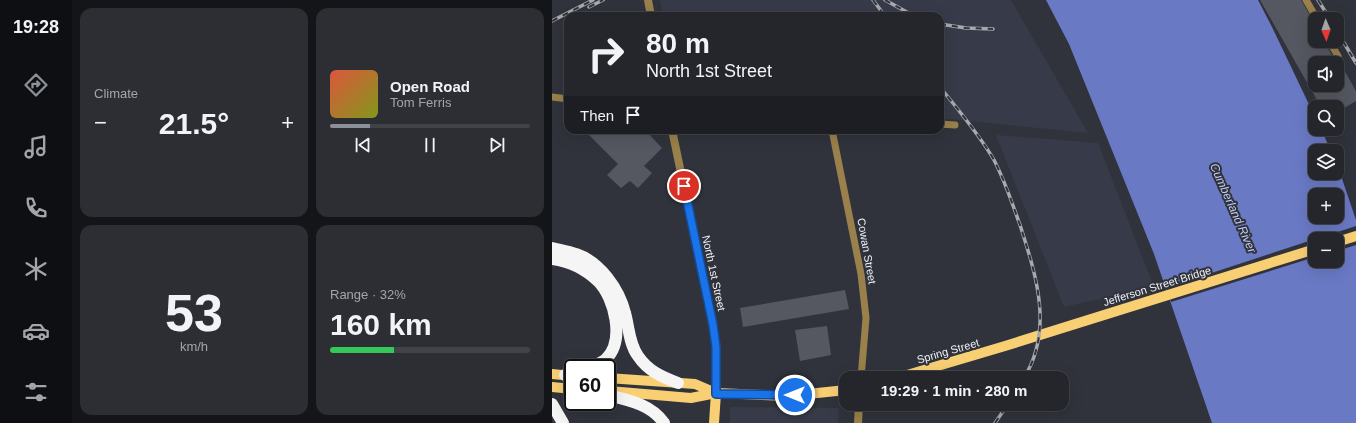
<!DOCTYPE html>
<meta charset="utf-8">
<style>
:root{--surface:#24262c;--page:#2c2e34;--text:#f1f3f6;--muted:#a3a5a9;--line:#414348;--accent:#8c9099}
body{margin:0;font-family:Arial,sans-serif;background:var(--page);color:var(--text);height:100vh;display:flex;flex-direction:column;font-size:15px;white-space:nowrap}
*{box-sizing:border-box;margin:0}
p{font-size:13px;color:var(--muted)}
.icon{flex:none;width:22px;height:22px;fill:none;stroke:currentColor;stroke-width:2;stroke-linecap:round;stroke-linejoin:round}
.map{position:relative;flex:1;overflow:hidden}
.drawer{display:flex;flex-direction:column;gap:8px;padding:8px;background:#141518;width:480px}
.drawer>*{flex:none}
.banner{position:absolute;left:12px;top:12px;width:380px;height:122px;border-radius:12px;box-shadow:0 4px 16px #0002,0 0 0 1px var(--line);background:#24262c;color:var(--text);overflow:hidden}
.needle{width:26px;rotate:178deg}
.controls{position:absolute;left:756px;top:12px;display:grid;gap:8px}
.controls a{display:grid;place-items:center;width:36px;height:36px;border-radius:8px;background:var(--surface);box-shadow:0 4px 16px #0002,0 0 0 1px var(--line);font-size:20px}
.speed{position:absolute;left:12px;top:359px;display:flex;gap:8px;font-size:20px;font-weight:700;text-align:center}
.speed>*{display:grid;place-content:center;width:52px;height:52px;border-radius:50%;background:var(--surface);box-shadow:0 4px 16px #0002,0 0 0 1px var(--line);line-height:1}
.speed .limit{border:2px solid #111;border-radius:6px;background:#fff;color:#111}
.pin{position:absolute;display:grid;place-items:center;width:34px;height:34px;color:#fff;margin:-17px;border:2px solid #fff;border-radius:50%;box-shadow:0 1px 4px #0007}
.me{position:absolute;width:44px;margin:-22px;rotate:270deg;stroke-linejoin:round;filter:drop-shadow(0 0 3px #0008)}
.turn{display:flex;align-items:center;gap:14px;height:84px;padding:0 16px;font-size:18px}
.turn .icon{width:52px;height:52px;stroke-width:2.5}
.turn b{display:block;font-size:28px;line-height:34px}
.then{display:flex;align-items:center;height:38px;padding:0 16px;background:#0003;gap:8px;font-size:15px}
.big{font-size:30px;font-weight:800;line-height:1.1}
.drawer .card{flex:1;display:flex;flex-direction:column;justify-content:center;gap:6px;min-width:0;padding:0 14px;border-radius:12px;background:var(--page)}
.drawer .dial{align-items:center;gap:0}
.dial b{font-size:52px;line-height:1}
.song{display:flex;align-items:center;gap:12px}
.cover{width:48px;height:48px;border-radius:6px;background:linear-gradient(135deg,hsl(10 70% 55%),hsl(70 70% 35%))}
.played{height:4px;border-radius:2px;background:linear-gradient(90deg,var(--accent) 20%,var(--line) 20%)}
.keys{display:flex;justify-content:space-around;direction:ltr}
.heat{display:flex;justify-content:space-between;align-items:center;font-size:22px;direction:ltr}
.charge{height:6px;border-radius:3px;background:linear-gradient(90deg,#34c759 32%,var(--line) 0)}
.drawer .tiles{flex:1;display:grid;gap:8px;grid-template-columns:repeat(2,1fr)}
.trip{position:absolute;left:287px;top:371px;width:230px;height:40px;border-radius:12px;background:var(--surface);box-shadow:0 4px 16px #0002,0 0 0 1px var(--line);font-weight:800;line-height:40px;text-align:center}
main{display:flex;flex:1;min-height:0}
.menu{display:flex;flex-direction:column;width:72px;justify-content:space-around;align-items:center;background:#0e0f12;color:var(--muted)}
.menu .icon{width:28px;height:28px}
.menu .active{color:var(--accent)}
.menu b{font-size:18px;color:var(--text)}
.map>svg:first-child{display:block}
.built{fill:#373b49}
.water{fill:#6a79c4;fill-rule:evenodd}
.pier{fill:#30333b}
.building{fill:#555861;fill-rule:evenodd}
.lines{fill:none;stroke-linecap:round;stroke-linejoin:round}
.minor{stroke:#9a804a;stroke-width:7}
.tertiary{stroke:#9a804a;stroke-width:8}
.primary{stroke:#f9cf74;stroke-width:10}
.motorway{stroke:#f5f5f5;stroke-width:12}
.rail-casing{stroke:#a7a9af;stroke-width:3.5}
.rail{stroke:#30333b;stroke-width:2;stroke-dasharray:6;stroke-linecap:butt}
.route-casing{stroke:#114b97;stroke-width:10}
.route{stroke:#1a73e8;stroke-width:7}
.labels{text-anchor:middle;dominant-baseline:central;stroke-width:4;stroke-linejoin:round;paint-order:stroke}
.street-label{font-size:11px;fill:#eff1f6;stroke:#30333b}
.water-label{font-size:12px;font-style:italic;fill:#c2cdf6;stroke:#30333b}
</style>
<main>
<nav class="menu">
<b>19:28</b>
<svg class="icon active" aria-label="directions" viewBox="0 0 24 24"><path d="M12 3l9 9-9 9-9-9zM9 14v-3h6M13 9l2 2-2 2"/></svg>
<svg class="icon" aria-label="music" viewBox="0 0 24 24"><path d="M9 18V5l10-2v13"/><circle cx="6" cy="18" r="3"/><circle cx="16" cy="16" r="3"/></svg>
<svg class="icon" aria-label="phone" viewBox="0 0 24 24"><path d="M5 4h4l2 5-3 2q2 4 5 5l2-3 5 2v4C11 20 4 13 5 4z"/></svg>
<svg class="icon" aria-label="climate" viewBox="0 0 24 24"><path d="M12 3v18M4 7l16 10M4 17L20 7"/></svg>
<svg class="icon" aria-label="car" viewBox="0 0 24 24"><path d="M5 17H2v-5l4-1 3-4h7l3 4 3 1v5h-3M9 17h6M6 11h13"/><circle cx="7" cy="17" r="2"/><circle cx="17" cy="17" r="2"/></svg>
<svg class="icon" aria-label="filters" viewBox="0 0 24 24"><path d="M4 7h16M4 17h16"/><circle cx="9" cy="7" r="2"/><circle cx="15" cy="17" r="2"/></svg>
</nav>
<section class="drawer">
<div class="tiles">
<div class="card"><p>Climate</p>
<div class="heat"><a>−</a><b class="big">21.5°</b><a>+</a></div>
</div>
<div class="card">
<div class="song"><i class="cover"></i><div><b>Open Road</b><p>Tom Ferris</p></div></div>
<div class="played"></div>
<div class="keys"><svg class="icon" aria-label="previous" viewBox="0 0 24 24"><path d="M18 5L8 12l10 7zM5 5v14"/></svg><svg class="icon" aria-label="pause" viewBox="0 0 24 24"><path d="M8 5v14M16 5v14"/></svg><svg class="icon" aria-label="next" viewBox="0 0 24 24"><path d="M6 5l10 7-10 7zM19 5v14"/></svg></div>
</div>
<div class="card dial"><b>53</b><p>km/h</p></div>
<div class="card"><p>Range · 32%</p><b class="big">160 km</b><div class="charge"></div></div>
</div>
</section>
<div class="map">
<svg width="804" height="423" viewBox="0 0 804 423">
<rect width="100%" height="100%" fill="#30333b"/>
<g class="built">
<path d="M 108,0 L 459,0 L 536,133 L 388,118 L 388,16 L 111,16 Z"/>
<path d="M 444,135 L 546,143 L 602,287 L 512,307 Z"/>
<path d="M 178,407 L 287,408 L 286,423 L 178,423 Z"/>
</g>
<path class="water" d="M 494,0 L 706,0 L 720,27 L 763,117 L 763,129 L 769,129 L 779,151 L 763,151 L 763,173 L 785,173 L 785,164 L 804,220 L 804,423 L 660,423 L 602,254 L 517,44 ZM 763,195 L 785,195 L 785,217 L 763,217 ZM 763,239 L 785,239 L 785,261 L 763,261 Z"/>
<g class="pier">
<path d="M 804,226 L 804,245 L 785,251 L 785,239 L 764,239 Z"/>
<path d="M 763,239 L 763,257 L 619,302 L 614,288 Z"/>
</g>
<g class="building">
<path d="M 708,0 L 749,0 L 763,24 L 763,41 L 772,41 L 782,59 L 787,61 L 804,91 L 804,101 L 785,112 L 785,107 L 769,107 ZM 763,63 L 785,63 L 785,85 L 763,85 Z"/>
<path d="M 32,130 L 93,130 L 110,148 L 92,166 L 100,173 L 86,188 L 78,181 L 69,188 L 55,175 L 66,164 Z"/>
<path d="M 293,290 L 297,309 L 191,327 L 188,308 Z"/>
<path d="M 275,326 L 279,355 L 248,361 L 243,330 Z"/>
</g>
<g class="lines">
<g class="minor">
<path d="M 754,0 L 765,19"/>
<path d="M 777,41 L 786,56"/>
<path d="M 0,97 L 16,99"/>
<path d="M 388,124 L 403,125"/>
<path d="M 280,130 L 309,274 L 314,318 L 309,378"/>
</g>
<g class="tertiary">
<path d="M 96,0 L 99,16"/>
<path d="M 120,130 L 161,325 L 164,347 L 164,393"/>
<path d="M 306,423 L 307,404"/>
</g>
<g class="primary">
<path d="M 785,242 L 804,236"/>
<path d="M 0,374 L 20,376"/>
<path d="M 55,378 L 143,384 L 164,393"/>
<path d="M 345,378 L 453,346 L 763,249"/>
<path d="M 0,387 L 21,389"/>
<path d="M 57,391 L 139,398 L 164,393 L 237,396 L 294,390"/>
<path d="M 162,423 L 164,393"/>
</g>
<g class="motorway">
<path d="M 0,248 C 8,250 16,251 24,254 C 48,262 67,289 73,313 C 77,327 77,344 86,356 C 96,371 110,377 126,383"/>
<path d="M 0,259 C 17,261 33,269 46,281 C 63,298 73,341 54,359 C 50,363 43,365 38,368"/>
<path d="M 13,375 L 21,374"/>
<path d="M 55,395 C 76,400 99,404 112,423"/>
<path d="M 0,404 L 11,423"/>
</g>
<defs>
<g id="rail">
<path d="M 321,0 L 333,16"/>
<path d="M 333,0 L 362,16"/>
<path d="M 766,0 L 778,19"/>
<path d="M 37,7 L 51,0"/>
<path d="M 0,21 L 41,0"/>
<path d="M 388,24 L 414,28 L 441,29"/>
<path d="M 785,31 L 804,63"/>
<path d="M 388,87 C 407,111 427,134 442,160 C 453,181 460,203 468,225 C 484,275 502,329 472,378"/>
<path d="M 443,423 L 456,404"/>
</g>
</defs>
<use href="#rail" class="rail-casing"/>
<use href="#rail" class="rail"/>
</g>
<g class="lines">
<defs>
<path id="route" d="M 132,186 L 161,325 L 164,347 L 164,394 L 243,395"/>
</defs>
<use href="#route" class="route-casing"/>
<use href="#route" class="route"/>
</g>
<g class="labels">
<g class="street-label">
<text transform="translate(315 251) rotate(80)">Cowan Street</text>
<text transform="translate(162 273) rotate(78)">North 1st Street</text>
<text transform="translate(605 286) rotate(-17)">Jefferson Street Bridge</text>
<text transform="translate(396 351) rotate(-16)">Spring Street</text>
</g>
<g class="water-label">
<text transform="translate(681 208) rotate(66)">Cumberland River</text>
</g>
</g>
</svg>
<div class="controls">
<a><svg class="needle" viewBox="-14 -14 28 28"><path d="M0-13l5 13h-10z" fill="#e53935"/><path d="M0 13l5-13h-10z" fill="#a3a5a9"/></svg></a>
<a><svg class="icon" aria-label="sound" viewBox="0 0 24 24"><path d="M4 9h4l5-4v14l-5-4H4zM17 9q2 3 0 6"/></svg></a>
<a><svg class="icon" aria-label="search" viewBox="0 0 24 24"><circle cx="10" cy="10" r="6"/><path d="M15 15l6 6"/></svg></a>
<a><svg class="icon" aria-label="layers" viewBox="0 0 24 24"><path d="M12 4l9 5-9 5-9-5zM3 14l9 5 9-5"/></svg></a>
<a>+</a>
<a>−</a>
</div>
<div class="speed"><div class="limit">60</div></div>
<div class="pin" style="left:132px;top:186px;background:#d93025"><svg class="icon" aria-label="arrive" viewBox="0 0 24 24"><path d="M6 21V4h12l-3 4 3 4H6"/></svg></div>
<svg class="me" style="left:243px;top:395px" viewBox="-20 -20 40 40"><circle r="17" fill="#1a73e8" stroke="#fff" stroke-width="3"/><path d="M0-11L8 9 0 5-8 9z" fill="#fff"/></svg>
<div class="trip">19:29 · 1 min · 280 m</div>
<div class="banner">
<div class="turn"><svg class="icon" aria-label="right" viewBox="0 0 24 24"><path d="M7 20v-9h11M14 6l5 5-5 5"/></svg><div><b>80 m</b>North 1st Street</div></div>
<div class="then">Then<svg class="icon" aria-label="arrive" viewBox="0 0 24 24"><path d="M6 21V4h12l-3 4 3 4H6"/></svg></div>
</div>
</div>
</main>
